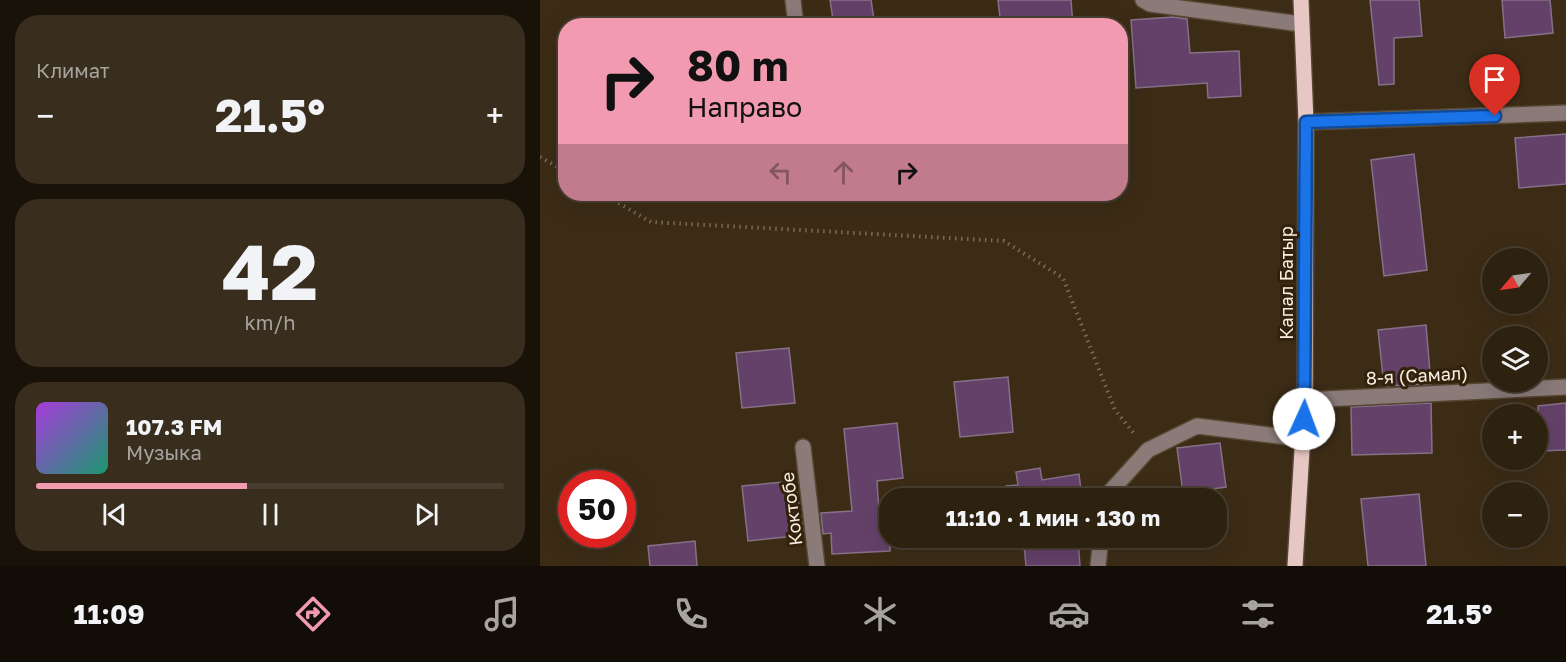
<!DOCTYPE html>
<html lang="ru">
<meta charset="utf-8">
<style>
:root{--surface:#2d2110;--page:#392e1e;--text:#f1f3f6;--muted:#a7a39f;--line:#483e30;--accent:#f29ab0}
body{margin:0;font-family:"Golos Text",sans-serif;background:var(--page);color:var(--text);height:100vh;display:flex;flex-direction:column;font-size:22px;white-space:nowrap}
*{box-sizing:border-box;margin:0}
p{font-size:20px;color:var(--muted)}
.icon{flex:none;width:33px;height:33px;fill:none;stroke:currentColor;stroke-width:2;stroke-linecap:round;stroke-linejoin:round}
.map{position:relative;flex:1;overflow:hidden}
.drawer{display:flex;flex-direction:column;gap:15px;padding:15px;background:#191209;width:540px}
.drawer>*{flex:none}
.top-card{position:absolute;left:18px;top:18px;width:570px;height:183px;border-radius:24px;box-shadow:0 6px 24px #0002,0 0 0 2px var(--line);background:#f29ab0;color:#111;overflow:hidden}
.needle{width:39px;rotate:241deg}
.buttons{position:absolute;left:942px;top:248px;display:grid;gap:12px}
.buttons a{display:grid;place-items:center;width:66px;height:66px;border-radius:50%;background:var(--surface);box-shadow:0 6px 24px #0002,0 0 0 2px var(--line);font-size:30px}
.speed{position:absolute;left:18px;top:470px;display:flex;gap:12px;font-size:30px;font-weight:700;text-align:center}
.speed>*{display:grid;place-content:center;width:78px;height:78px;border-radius:50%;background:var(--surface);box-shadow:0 6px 24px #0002,0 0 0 2px var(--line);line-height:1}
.speed .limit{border:9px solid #d22;background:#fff;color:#111}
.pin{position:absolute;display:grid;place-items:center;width:51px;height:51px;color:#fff;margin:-62px -26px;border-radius:50% 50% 50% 0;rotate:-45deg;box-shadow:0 0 6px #0007}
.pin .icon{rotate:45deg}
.me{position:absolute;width:66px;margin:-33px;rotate:2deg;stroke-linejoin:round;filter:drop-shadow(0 0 4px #0008)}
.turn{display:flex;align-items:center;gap:21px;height:126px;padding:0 30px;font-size:27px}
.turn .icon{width:78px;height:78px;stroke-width:2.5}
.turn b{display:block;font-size:42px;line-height:51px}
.lanes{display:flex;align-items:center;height:57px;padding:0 30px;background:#0003;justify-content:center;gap:30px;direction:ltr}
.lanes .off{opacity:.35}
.big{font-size:45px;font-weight:700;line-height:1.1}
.drawer .widget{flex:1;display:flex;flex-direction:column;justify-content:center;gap:9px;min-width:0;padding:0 21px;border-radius:24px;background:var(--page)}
.drawer .dial{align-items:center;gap:0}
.dial b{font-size:78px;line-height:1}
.song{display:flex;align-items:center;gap:18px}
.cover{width:72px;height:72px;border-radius:9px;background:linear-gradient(135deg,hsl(280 70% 55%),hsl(160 70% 35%))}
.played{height:6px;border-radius:3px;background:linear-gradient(90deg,var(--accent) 45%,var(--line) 45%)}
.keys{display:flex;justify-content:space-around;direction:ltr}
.heat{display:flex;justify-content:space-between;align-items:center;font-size:33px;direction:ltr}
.trip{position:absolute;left:339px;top:488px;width:348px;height:60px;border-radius:24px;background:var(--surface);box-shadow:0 6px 24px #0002,0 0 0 2px var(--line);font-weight:700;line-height:60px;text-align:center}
.menu{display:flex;height:96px;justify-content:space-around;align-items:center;background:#120d06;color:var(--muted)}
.menu .icon{width:42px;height:42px}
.menu .active{color:var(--accent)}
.menu b{font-size:27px;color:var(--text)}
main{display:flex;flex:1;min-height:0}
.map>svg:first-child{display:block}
.building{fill:#644169;stroke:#857188;stroke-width:1.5}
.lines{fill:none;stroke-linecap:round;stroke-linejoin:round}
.minor-casing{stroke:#564732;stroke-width:18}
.major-casing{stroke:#564732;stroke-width:18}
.path{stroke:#7a6b58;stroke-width:4;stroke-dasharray:1.5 4.5;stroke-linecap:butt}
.minor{stroke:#8a7b79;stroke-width:15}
.major{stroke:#e6c7c4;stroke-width:15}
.route-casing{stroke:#114b97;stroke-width:15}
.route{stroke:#1a73e8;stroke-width:10}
.labels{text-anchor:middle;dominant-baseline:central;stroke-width:6;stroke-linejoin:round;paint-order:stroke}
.street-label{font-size:18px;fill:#f9eee1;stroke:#32220c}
</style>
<main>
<section class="drawer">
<div class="widget"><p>Климат</p>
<div class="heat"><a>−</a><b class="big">21.5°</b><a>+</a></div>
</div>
<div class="widget dial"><b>42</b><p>km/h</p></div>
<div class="widget">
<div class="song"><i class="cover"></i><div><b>107.3 FM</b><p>Музыка</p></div></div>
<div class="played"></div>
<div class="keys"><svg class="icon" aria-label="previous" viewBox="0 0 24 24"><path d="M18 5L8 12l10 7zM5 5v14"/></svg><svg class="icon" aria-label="pause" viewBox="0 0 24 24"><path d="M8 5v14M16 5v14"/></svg><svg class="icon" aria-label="next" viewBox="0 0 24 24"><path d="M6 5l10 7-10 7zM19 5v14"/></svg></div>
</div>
</section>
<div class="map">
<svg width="1026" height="566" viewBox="0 0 1026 566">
<rect width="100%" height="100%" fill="#3c2c16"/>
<g class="building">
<path d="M 290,0 L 331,0 L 335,26 L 294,26 Z"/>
<path d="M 458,0 L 531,0 L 533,26 L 461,26 Z"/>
<path d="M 830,0 L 879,0 L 882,36 L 854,38 L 854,84 L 839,85 Z"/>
<path d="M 962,0 L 1010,0 L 1013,33 L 965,38 Z"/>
<path d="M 633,17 L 647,19 L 650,53 L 699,51 L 701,96 L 668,98 L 667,83 L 596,88 L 591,20 Z"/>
<path d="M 1026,134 L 1026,184 L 979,188 L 975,138 Z"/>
<path d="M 874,154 L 887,270 L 844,276 L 831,160 Z"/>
<path d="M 886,325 L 891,384 L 844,386 L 838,330 Z"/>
<path d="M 249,348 L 255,403 L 202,408 L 196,353 Z"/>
<path d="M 468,377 L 473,432 L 420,437 L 414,382 Z"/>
<path d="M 891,403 L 892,453 L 812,455 L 811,407 Z"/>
<path d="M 1026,403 L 1026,450 L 998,451 L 998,406 Z"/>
<path d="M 357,423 L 363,478 L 337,481 L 340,527 L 350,527 L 350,551 L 292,554 L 291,533 L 283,534 L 281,513 L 312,511 L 304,429 Z"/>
<path d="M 680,443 L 686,487 L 643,493 L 637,448 Z"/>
<path d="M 500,468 L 502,480 L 539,474 L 542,498 L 467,498 L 466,486 L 478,485 L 476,472 Z"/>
<path d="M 255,481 L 264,535 L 208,541 L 202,486 Z"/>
<path d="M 879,494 L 886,566 L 828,566 L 821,499 Z"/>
<path d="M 538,540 L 540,566 L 486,566 L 484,545 Z"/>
<path d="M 155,541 L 157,566 L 110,566 L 108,546 Z"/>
</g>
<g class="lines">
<defs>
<g id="minor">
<path d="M 253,0 L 256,26"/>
<path d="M 603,0 L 610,4 L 761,24"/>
<path d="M 766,122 L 1026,113"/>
<path d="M 765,400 L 1026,387"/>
<path d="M 263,447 L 277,566"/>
<path d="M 568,498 L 569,493 L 608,450 L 657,426 L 763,439"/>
<path d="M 558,566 L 561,537"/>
</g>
<path id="major" d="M 755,566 L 765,400 L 766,122 L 761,0"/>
</defs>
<use href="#minor" class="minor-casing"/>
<use href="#major" class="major-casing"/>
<g class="path">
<path d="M 0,157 L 26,172"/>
<path d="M 63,194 L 111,222 L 464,241 L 523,278 L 575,410 L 596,436"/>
</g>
<use href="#minor" class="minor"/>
<use href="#major" class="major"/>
</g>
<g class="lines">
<defs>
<path id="route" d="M 764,419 L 766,122 L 955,116"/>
</defs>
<use href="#route" class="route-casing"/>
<use href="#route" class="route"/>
</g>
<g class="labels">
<g class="street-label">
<text transform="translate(746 283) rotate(-90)">Капал Батыр</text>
<text transform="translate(877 375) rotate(-3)">8-я (Самал)</text>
<text transform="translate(251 509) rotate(-97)">Коктобе</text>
</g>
</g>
</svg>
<div class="buttons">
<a><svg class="needle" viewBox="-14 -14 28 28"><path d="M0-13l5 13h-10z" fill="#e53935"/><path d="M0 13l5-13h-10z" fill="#a7a39f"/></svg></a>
<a><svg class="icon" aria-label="layers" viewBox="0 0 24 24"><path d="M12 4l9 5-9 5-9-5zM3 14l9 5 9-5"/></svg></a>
<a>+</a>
<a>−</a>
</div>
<div class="speed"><div class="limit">50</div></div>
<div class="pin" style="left:955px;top:116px;background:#d93025"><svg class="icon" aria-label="arrive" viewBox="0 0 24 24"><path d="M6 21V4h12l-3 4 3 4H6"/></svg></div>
<svg class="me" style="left:764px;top:419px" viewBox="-20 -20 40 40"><circle r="19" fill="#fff"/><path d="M0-13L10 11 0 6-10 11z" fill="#1a73e8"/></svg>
<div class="trip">11:10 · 1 мин · 130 m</div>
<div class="top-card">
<div class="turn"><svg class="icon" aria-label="right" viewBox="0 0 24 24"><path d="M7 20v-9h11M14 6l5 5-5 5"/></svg><div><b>80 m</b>Направо</div></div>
<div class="lanes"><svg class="icon off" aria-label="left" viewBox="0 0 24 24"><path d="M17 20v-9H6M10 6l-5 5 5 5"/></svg><svg class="icon off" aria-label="ahead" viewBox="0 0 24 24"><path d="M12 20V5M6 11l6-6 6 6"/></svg><svg class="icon" aria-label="right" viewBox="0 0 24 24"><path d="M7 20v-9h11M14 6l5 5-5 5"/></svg></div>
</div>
</div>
</main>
<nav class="menu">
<b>11:09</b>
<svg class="icon active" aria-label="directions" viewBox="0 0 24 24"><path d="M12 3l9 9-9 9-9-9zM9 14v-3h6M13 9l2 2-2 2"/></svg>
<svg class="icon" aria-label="music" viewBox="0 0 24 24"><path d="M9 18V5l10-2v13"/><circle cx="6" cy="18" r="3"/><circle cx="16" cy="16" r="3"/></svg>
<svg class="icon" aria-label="phone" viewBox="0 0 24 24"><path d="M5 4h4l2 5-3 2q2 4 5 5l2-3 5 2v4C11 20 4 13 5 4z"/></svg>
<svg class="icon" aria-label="climate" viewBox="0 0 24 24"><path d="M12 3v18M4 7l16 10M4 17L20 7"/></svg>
<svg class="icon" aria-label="car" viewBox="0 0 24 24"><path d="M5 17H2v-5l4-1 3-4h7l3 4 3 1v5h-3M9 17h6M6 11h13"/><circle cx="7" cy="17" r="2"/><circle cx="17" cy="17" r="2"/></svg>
<svg class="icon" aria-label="filters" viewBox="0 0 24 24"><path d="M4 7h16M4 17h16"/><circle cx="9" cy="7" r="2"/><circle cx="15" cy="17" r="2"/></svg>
<b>21.5°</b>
</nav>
